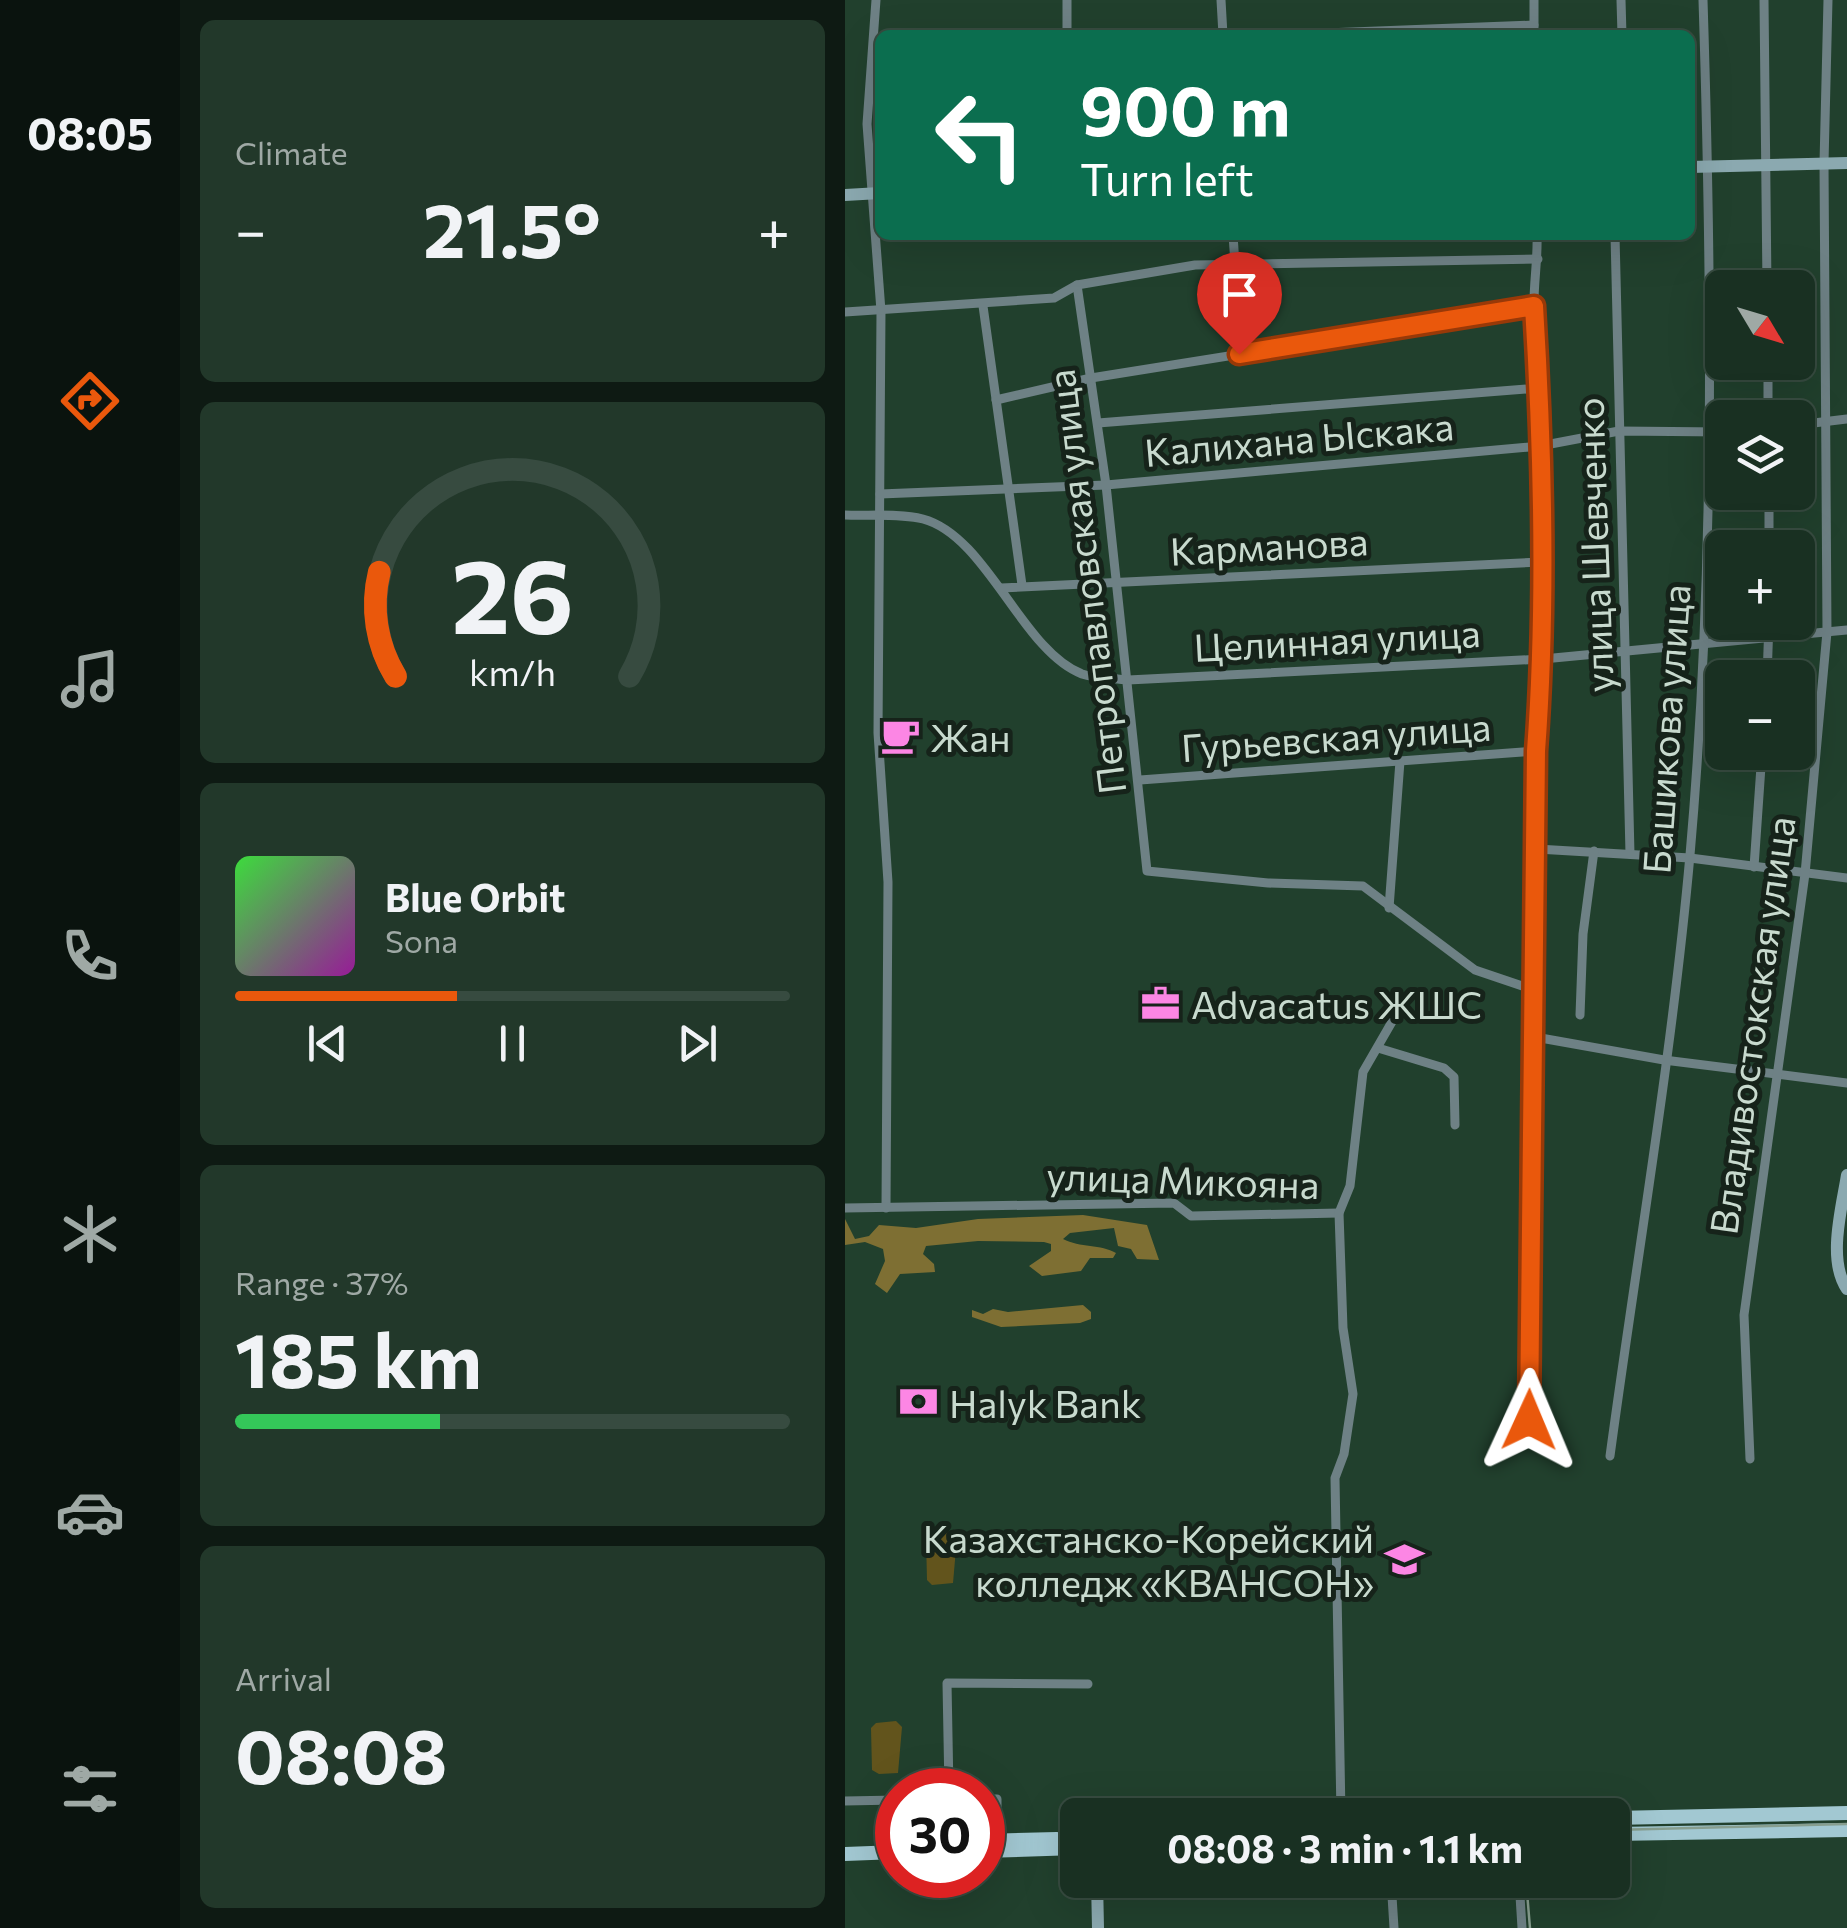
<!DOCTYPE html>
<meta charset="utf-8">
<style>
:root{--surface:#193022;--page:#22382a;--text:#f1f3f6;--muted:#9fa9a5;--line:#374b40;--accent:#ea580c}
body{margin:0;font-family:Commissioner,sans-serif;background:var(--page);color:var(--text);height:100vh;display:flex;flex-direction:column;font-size:38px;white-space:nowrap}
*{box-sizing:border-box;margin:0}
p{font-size:32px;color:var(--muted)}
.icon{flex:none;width:55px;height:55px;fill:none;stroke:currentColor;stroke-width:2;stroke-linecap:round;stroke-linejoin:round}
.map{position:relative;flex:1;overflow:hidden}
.panel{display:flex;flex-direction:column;gap:20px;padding:20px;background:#0e1a13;width:665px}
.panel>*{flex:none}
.top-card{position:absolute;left:30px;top:30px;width:820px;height:210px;border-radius:15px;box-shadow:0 10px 40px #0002,0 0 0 2px var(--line);background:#0b6e4f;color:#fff;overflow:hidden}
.needle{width:65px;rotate:128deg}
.controls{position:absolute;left:860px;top:270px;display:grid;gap:20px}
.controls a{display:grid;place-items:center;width:110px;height:110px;border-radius:15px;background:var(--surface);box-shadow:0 10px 40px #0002,0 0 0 2px var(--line);font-size:50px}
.speed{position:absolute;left:30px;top:1768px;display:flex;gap:20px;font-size:50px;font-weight:700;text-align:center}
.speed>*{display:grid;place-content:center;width:130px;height:130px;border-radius:50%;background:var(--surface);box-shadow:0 10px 40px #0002,0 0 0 2px var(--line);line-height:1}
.speed .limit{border:15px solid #d22;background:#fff;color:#111}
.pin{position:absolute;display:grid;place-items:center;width:85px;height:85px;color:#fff;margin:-102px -42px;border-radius:50% 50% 50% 0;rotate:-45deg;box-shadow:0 0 10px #0007}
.pin .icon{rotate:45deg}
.me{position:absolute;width:110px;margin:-55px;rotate:1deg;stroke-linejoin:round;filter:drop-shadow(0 0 8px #0008)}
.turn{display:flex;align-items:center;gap:35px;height:210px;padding:0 40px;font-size:45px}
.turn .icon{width:130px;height:130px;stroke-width:2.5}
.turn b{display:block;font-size:70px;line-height:85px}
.big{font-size:75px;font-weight:700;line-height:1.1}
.panel .widget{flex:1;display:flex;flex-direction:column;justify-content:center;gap:15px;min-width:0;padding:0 35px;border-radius:15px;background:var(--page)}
.panel .dial{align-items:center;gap:0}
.dial svg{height:260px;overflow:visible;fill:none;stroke:var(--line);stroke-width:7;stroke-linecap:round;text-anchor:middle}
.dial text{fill:var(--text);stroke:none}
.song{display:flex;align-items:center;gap:30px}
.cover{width:120px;height:120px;border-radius:15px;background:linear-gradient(135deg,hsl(120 70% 55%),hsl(300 70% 35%))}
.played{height:10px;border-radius:5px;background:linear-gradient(90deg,var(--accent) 40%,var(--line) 40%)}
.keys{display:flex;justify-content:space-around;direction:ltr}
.heat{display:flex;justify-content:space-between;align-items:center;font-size:55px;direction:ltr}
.charge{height:15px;border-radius:8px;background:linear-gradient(90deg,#34c759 37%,var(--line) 0)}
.trip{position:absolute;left:215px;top:1798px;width:570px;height:100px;border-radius:15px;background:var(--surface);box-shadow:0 10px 40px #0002,0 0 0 2px var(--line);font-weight:700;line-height:100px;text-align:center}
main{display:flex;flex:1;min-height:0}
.tab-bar{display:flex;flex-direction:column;width:180px;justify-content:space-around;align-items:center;background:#0a130e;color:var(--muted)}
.tab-bar .icon{width:70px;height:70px}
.tab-bar .selected{color:var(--accent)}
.tab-bar b{font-size:45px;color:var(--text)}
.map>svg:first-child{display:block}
.green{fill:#62541c}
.forest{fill:#7e6f33}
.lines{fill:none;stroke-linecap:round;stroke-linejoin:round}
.street{stroke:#6e8185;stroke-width:9}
.secondary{stroke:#8ba9b0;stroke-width:12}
.primary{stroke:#a2c8d2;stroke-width:14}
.tram{stroke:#879e8f;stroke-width:2.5}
.route-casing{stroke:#983908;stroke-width:25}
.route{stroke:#ea580c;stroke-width:18}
.labels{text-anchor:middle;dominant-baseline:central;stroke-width:10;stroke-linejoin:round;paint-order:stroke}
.street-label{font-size:38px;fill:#c8dace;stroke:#16231a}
.poi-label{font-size:38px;fill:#c8dace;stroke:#16231a;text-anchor:start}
</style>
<main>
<nav class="tab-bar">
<b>08:05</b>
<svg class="icon selected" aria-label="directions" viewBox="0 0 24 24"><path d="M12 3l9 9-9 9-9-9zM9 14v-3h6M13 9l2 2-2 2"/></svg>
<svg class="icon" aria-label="music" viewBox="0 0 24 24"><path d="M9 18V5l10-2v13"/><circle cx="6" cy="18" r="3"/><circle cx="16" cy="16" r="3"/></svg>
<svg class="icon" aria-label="phone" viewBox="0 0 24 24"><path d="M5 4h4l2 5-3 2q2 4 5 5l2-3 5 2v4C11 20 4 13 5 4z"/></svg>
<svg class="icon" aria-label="climate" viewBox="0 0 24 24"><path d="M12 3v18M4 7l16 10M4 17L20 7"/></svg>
<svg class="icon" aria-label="car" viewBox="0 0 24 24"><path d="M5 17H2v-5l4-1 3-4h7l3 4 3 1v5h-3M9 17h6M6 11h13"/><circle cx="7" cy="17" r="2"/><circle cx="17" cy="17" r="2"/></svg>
<svg class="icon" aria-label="filters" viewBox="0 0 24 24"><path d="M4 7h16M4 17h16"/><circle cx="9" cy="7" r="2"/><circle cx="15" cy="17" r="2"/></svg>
</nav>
<section class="panel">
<div class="widget"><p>Climate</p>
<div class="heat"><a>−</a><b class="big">21.5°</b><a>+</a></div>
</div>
<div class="widget dial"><svg viewBox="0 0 100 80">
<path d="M14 69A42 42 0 1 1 86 69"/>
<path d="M14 69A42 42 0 0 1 9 37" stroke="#ea580c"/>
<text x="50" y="56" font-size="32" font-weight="700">26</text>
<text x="50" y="72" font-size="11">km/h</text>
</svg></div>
<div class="widget">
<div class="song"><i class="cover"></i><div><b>Blue Orbit</b><p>Sona</p></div></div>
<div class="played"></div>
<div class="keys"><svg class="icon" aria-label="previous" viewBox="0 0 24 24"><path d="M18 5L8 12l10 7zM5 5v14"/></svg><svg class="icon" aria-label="pause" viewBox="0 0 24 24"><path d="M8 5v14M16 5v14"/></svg><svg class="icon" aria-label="next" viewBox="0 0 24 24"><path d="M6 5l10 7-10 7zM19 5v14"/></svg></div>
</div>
<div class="widget"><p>Range · 37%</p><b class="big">185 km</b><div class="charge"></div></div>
<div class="widget"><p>Arrival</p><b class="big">08:08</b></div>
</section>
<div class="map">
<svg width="1002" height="1928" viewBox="0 0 1002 1928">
<rect width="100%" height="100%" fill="#21402d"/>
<g class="green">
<path d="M 106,1531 L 112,1537 L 108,1583 L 87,1585 L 82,1580 L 81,1538 L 86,1533 Z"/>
<path d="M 51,1721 L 57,1727 L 53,1773 L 34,1774 L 27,1770 L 26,1728 L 31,1723 Z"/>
</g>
<g class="forest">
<path d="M 238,1215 L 302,1225 L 314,1260 L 292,1259 L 286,1249 L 273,1246 L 269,1228 L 225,1233 L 218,1239 C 235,1248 256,1244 271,1253 L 268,1258 L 245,1258 L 236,1271 L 197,1276 L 184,1266 L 206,1251 L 206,1244 L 199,1242 L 133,1241 L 81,1246 L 78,1254 L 89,1264 L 90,1272 L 55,1274 L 42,1293 L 30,1284 L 40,1261 L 38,1249 L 20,1242 L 0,1245 L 0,1219 L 10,1239 L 24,1236 L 34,1225 L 71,1228 L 133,1219 Z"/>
<path d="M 238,1305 L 246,1312 L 246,1319 L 235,1323 L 156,1327 L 127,1317 L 127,1310 L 138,1314 L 148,1309 L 163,1312 Z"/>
</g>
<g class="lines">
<g class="street">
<path d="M 31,0 L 22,124 L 36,311 L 33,733 L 43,882 L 41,1208"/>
<path d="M 376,0 L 378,35"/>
<path d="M 776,0 L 777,35"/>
<path d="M 919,0 L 922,288"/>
<path d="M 222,35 L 222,0"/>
<path d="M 429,35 L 689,25"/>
<path d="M 689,35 L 689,0"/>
<path d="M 388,235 L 390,264"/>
<path d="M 770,235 L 785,854"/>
<path d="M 232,285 L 261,485 L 302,871 L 423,883 L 518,886 L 630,970 L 692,991"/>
<path d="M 138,306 L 177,585"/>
<path d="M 0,312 L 209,298 L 232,285 L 350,265 L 693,259"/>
<path d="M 923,362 L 923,418"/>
<path d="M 151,400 L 246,378 L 689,307"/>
<path d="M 253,423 L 694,388"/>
<path d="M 952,425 L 1002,419"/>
<path d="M 924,492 L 924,548"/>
<path d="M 35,494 L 261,485 L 695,446 L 774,431 L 878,432"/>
<path d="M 0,515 C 24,516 54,513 78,519 C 142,536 177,651 237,674 C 251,679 269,678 283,680 L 698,659 L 1002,630"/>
<path d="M 156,588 L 695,562"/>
<path d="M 922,678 L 924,622"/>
<path d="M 295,780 L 691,751"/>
<path d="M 692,849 L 845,858 L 1002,878"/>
<path d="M 909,867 L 917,752"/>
<path d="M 544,908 L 555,761"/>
<path d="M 735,1015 L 738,934 L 749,851"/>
<path d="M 690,1037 L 819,1060 L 1002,1083"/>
<path d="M 533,1048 L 599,1068 L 609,1077 L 610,1125"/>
<path d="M 0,1208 L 329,1203 L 346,1216 L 494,1213"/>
<path d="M 684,1420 L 691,751 C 702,605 696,458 689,312 C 688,286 693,261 692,235"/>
<path d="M 765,1456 C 792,1256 827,1056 845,855 C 870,571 867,285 858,0"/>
<path d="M 905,1459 L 899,1315 L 960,874 L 982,632 L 979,163 L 983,0"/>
<path d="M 104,1790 L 102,1683 L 243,1684"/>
<path d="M 138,1799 L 152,1799 L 152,1841"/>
<path d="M 0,1801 L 52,1800"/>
<path d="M 496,1815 L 490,1478 L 499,1454 L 508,1394 L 498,1328 L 494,1213 L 505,1186 L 518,1072 L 548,1020"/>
<path d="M 546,1880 L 549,1928"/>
<path d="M 674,1880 L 677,1928"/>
</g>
<g class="secondary">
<path d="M 845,167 L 1002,163"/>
<path d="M 0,195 L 35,193"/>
<path d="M 1002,1175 C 997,1207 982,1260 1002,1289"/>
<path d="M 252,1880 L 253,1928"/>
</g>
<g class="primary">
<path d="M 768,1818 L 1002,1813"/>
<path d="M 768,1834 L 1002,1830"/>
<path d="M 138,1841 L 212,1839"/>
<path d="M 138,1851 L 232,1848"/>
<path d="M 0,1854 L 52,1852"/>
</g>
<g class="tram">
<path d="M 768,1830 L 1002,1824"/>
<path d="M 681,1880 L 685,1928"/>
</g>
</g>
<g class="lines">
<defs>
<path id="route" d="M 394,354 L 689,306 C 698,454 702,604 691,751 L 684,1420"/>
</defs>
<use href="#route" class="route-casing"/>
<use href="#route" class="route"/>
</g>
<defs>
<symbol id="cafe-bare" viewBox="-9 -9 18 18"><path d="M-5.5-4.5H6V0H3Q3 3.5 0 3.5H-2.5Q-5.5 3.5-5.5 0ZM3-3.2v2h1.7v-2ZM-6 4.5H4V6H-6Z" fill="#fc86e4" stroke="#16231a" stroke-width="2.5" paint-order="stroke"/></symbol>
<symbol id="office-bare" viewBox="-9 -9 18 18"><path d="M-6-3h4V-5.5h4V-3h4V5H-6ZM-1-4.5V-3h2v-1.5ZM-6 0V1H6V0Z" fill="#fc86e4" stroke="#16231a" stroke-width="2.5" paint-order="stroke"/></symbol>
<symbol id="bank-bare" viewBox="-9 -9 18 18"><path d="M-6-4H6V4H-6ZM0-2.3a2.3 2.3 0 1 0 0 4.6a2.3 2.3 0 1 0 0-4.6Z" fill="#fc86e4" stroke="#16231a" stroke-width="2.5" paint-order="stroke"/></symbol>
<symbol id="university-bare" viewBox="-9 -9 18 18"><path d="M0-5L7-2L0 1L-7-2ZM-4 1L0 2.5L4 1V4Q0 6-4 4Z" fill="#fc86e4" stroke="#16231a" stroke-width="2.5" paint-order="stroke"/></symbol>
</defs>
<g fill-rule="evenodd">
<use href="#cafe-bare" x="28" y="708" width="55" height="55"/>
<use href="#office-bare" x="288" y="976" width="55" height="55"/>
<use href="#bank-bare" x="46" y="1374" width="55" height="55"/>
<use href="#university-bare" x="532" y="1532" width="55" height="55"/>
</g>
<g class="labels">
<g class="street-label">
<text transform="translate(454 438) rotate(-5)">Калихана Ыскака</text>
<text transform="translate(424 545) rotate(-3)">Карманова</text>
<text transform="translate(748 545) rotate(-92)">улица Шевченко</text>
<text transform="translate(240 582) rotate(-97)">Петропавловская улица</text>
<text transform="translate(492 639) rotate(-3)">Целинная улица</text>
<text transform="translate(820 729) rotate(-86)">Башикова улица</text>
<text transform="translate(491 736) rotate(-4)">Гурьевская улица</text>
<text transform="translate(906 1025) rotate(-82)">Владивостокская улица</text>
<text transform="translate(338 1179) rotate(2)">улица Микояна</text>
</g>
<g class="poi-label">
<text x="85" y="736">Жан</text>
<text x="346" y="1003">Advacatus ЖШС</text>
<text x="104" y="1402">Halyk Bank</text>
<text x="529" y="1537" text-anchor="end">Казахстанско-Корейский<tspan x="529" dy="44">колледж «КВАНСОН»</tspan></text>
</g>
</g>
</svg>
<div class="controls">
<a><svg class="needle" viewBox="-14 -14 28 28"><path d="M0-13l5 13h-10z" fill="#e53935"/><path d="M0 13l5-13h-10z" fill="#9fa9a5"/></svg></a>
<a><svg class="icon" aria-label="layers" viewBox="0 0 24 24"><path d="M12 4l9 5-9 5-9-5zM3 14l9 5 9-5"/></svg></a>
<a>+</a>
<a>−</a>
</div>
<div class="speed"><div class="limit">30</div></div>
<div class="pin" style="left:394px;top:354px;background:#d93025"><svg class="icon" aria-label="arrive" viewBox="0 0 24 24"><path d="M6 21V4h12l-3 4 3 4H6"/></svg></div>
<svg class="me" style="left:684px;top:1420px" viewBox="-20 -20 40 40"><path d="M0-17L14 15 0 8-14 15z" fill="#ea580c" stroke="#fff" stroke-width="4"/></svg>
<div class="trip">08:08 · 3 min · 1.1 km</div>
<div class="top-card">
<div class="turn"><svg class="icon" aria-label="left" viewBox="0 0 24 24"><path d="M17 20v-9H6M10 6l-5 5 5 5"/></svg><div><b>900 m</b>Turn left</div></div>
</div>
</div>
</main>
